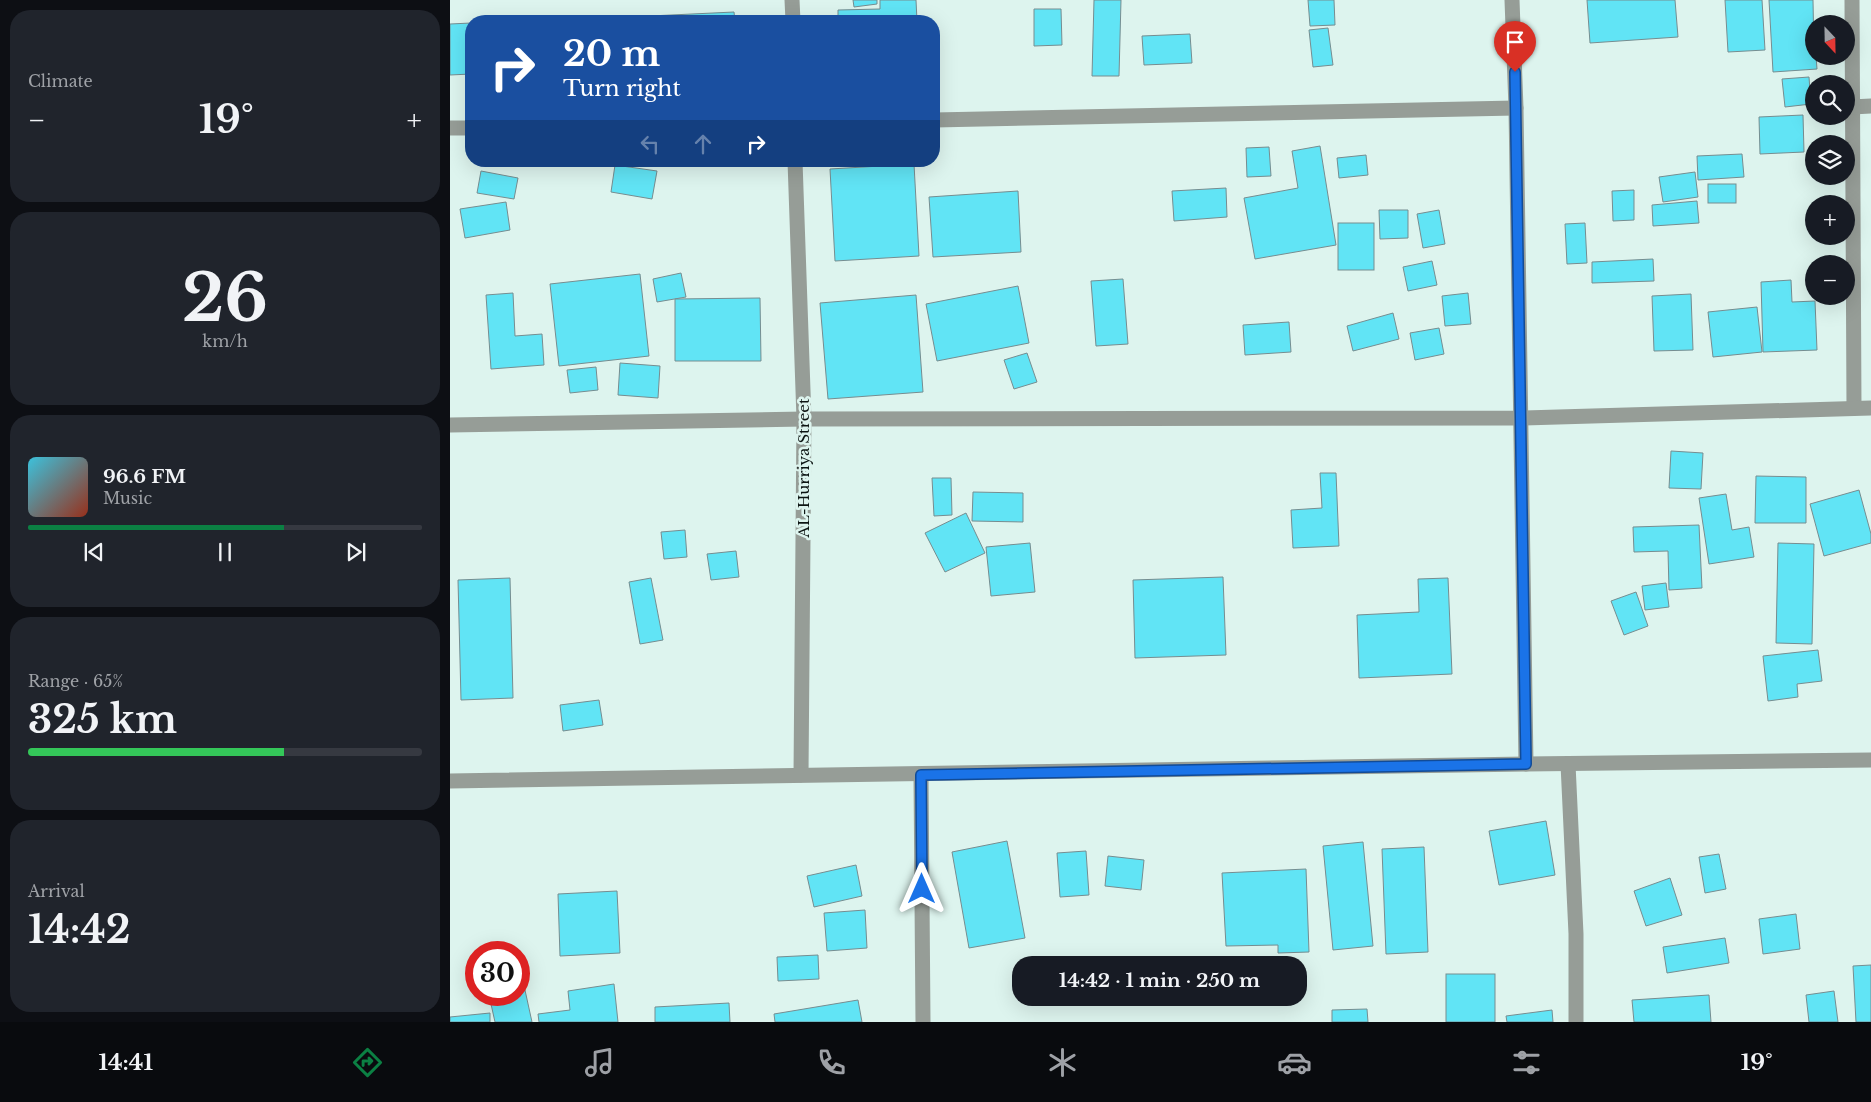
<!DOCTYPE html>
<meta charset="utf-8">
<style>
:root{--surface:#171b24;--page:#20242c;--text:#f1f3f6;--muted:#9ea1a6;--line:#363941;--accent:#0b8043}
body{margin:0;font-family:"Libre Baskerville",serif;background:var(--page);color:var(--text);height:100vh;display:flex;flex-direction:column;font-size:19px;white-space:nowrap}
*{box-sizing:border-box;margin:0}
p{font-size:16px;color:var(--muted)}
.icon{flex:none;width:28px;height:28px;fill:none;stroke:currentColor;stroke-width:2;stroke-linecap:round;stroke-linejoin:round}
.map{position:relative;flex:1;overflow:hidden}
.details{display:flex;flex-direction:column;gap:10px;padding:10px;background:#0d0f14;width:450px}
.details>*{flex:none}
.banner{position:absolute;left:15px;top:15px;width:475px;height:152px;border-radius:20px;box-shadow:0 5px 20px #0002;background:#1a4fa0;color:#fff;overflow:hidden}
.needle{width:32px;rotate:158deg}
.tools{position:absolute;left:1355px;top:15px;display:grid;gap:10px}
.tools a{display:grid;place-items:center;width:50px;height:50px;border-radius:50%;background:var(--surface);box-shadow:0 5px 20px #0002;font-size:25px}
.speed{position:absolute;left:15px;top:941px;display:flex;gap:10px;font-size:25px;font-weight:700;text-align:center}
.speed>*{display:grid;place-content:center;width:65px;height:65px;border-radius:50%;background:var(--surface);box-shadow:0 5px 20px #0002;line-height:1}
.speed .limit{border:8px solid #d22;background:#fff;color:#111}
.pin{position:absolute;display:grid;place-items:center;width:42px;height:42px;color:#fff;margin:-51px -21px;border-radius:50% 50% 50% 0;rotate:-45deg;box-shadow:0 0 5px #0007}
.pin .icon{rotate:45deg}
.me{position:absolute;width:55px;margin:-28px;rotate:0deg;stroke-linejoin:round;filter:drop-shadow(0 0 4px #0008)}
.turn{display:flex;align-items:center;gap:18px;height:105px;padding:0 15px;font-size:22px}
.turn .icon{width:65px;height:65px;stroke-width:2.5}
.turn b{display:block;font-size:35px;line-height:42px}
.lanes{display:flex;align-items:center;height:48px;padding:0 15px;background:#0003;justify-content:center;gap:25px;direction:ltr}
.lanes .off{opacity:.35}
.big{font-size:38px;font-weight:700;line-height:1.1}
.details .tile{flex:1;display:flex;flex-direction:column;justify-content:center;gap:8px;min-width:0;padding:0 18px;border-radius:20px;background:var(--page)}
.details .dial{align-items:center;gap:0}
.dial b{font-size:65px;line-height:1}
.song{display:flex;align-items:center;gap:15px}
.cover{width:60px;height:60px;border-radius:8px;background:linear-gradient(135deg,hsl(190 70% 55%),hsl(10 70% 35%))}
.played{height:5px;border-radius:2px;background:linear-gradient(90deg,var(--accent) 65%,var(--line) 65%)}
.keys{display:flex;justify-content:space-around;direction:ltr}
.heat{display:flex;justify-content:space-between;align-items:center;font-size:28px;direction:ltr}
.charge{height:8px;border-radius:4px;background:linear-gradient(90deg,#34c759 65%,var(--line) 0)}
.trip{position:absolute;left:562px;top:956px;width:295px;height:50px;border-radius:20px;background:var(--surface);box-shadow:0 5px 20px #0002;font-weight:700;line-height:50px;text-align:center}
.menu{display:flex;height:80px;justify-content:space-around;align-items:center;background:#090b0e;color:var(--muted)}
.menu .icon{width:35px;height:35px}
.menu .selected{color:var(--accent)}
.menu b{font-size:22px;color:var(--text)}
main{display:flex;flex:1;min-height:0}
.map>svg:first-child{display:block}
.building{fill:#61e4f5;stroke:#768d90}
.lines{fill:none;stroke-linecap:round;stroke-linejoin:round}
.street{stroke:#969d97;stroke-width:15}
.route-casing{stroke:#114b97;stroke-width:12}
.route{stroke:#1a73e8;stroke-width:9}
.labels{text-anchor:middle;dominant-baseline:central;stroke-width:5;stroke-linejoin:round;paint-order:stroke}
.street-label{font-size:15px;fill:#0c1412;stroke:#ddf4ee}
</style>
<main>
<section class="details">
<div class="tile"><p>Climate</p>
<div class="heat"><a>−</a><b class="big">19°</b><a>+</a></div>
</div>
<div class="tile dial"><b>26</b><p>km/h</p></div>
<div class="tile">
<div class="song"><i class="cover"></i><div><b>96.6 FM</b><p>Music</p></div></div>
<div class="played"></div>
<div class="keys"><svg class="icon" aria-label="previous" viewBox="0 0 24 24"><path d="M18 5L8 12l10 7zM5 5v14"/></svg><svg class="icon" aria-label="pause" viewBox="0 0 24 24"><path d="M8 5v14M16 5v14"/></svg><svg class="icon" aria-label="next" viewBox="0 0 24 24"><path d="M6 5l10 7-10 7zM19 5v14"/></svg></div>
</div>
<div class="tile"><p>Range · 65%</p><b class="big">325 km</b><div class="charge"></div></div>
<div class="tile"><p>Arrival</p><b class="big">14:42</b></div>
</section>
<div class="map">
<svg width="1421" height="1022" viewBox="0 0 1421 1022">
<rect width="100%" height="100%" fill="#ddf4ee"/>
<g class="building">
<path d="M 403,0 L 427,0 L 427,4 L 404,7 Z"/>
<path d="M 430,0 L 466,0 L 467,21 L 388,21 L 388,10 L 430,9 Z"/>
<path d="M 644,0 L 671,0 L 669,76 L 642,76 Z"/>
<path d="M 858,0 L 884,0 L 885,25 L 860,26 Z"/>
<path d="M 1137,0 L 1225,0 L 1228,37 L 1140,43 Z"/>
<path d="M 1275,0 L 1312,0 L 1315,50 L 1278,52 Z"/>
<path d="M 1319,0 L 1363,0 L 1364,56 L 1366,56 L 1367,69 L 1323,72 Z"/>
<path d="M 584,9 L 611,9 L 612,45 L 584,46 Z"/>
<path d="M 284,12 L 285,21 L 95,21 Z"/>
<path d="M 21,23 L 21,74 L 0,75 L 0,24 Z"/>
<path d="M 878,28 L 883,65 L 863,67 L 859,30 Z"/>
<path d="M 740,34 L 742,63 L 694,65 L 692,36 Z"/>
<path d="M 1359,77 L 1361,104 L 1335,107 L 1332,79 Z"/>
<path d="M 1353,115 L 1354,152 L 1310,154 L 1309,117 Z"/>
<path d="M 870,146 L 886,245 L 805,259 L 794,198 L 848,188 L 842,151 Z"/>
<path d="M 819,147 L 821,176 L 797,177 L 796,148 Z"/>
<path d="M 1292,154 L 1294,177 L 1248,180 L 1247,156 Z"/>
<path d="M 916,155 L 918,175 L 889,178 L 887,158 Z"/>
<path d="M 464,164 L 469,256 L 385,261 L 380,169 Z"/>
<path d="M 165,165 L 207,171 L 202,199 L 161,192 Z"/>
<path d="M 31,171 L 68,178 L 64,199 L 27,193 Z"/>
<path d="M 1245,172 L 1248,197 L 1213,202 L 1209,177 Z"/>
<rect x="1258" y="184" width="28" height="19"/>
<path d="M 776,188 L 777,217 L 724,221 L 722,191 Z"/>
<path d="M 1184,190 L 1184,220 L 1163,221 L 1162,191 Z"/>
<path d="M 568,191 L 571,252 L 483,257 L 479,197 Z"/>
<path d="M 1247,201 L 1249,223 L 1203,226 L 1202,205 Z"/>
<path d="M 56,202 L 60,230 L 15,238 L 10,209 Z"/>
<path d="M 929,210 L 958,210 L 958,238 L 930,239 Z"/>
<path d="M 989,210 L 995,244 L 973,248 L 967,214 Z"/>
<rect x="888" y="223" width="36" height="47"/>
<path d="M 1135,223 L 1137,263 L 1117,264 L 1115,224 Z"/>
<path d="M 1203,259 L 1204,281 L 1142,283 L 1142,262 Z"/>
<path d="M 982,261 L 987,285 L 958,291 L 953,267 Z"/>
<path d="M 231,273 L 236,297 L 207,302 L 203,279 Z"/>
<path d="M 190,274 L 199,356 L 109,366 L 100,284 Z"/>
<path d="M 673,279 L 678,344 L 646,346 L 641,281 Z"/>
<path d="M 1341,280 L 1342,302 L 1365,301 L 1367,350 L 1313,352 L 1311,282 Z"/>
<path d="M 568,286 L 579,343 L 487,361 L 476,304 Z"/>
<path d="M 63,293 L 65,336 L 92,334 L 94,365 L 41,369 L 36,295 Z"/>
<path d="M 1018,293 L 1021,324 L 995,326 L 992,296 Z"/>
<path d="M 1241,294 L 1243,350 L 1204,351 L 1202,296 Z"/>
<path d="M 466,295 L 473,392 L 378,399 L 370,303 Z"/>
<path d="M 310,298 L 311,361 L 225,361 L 225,299 Z"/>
<path d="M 1307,307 L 1312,352 L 1263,357 L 1258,312 Z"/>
<path d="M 943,313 L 949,339 L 903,351 L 897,326 Z"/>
<path d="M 839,322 L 841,352 L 795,355 L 793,325 Z"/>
<path d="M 989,328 L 994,354 L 965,360 L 960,333 Z"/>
<path d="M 577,353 L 587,382 L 564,389 L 554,360 Z"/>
<path d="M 170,363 L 210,366 L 208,398 L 168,395 Z"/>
<path d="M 146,367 L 148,390 L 120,393 L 117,370 Z"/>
<path d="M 1221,451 L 1253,453 L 1251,489 L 1219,488 Z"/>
<path d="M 870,473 L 886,473 L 889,546 L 843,548 L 841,510 L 872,508 Z"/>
<path d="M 1306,476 L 1356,477 L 1356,523 L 1305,523 Z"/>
<path d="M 482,478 L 501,478 L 502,515 L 484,516 Z"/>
<path d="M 1409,490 L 1421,534 L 1421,543 L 1374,556 L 1360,504 Z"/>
<path d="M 523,492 L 573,493 L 573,522 L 522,521 Z"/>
<path d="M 1276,494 L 1282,530 L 1299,527 L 1304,557 L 1259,564 L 1249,498 Z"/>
<path d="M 516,513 L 535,553 L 495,572 L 475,533 Z"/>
<path d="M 1249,525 L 1252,588 L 1219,590 L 1218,551 L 1184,552 L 1183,527 Z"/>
<path d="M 235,530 L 237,557 L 214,559 L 211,532 Z"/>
<path d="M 580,543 L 585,592 L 541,596 L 536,547 Z"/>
<path d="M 1328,543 L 1364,544 L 1362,644 L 1326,643 Z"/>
<path d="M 286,551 L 289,577 L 261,580 L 257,554 Z"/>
<path d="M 773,577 L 776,655 L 685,658 L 683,580 Z"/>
<path d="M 60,578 L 63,698 L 11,700 L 8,580 Z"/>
<path d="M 201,578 L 213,640 L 190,644 L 179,582 Z"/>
<path d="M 998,578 L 1002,674 L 909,678 L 907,615 L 969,612 L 968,579 Z"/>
<path d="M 1216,583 L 1219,607 L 1195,610 L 1192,586 Z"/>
<path d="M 1186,592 L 1198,626 L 1174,635 L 1161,601 Z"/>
<path d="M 1368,650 L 1372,681 L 1347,684 L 1348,697 L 1318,701 L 1313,656 Z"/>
<path d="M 149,700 L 153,725 L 113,731 L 110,705 Z"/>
<path d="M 1096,821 L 1105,875 L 1049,885 L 1039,831 Z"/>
<path d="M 557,841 L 575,938 L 519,948 L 502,852 Z"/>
<path d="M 913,842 L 923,946 L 883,950 L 873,846 Z"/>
<path d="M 974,847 L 978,952 L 936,954 L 932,849 Z"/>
<path d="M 636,851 L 639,895 L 610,897 L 607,853 Z"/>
<path d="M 1269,854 L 1276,889 L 1255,893 L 1249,857 Z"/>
<path d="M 658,856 L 694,860 L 691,890 L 655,886 Z"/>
<path d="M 406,865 L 412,896 L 364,907 L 357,876 Z"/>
<path d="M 856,869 L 859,952 L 828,953 L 828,945 L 776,946 L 772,873 Z"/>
<path d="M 1220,878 L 1232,915 L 1196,926 L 1184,891 Z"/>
<path d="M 167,891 L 170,953 L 110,956 L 108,894 Z"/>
<path d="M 415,910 L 417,948 L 377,951 L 374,913 Z"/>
<path d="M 1346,914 L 1350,949 L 1313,954 L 1309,919 Z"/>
<path d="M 1275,938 L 1279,963 L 1217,973 L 1213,947 Z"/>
<path d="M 368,955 L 369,979 L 328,981 L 327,957 Z"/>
<path d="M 1421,965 L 1421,1022 L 1406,1022 L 1403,966 Z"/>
<rect x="996" y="974" width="49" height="48"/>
<path d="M 73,981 L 82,1022 L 45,1022 L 39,995 L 69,995 L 69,982 Z"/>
<path d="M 164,984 L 168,1022 L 89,1022 L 88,1014 L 120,1010 L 118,991 Z"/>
<path d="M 1384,991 L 1388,1022 L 1359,1022 L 1356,995 Z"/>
<path d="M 1259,995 L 1261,1022 L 1184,1022 L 1182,1000 Z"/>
<path d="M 408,1000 L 412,1022 L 325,1022 L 324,1014 Z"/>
<path d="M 279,1003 L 280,1022 L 205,1022 L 205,1007 Z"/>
<path d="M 917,1009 L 918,1022 L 882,1022 L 882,1010 Z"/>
<path d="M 1102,1010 L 1103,1022 L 1057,1022 L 1056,1016 Z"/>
<path d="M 40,1013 L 40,1022 L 0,1022 L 0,1017 Z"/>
</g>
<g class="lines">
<g class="street">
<path d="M 342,0 L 343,21"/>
<path d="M 1062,0 L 1066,108 L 1076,764"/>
<path d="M 1402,0 L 1404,408"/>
<path d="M 1402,107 L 1421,106"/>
<path d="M 484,120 L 1066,108"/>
<path d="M 0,128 L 21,128"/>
<path d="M 345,161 L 354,419 L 351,775"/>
<path d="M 0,425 L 354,419 L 1071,418 L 1421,408"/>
<path d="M 1118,764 L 1126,934 L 1126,1022"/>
<path d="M 471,775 L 473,1022"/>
<path d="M 0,781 L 1076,764 L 1421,760"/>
</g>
</g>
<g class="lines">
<defs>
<path id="route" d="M 472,889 L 471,775 L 1076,764 L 1065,72"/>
</defs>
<use href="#route" class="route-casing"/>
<use href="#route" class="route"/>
</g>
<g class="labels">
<g class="street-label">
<text transform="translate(353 468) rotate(-90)">AL-Hurriya Street</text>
</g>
</g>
</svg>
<div class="tools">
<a><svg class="needle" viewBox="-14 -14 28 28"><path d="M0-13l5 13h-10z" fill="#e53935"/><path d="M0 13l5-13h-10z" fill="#9ea1a6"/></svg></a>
<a><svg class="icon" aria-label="search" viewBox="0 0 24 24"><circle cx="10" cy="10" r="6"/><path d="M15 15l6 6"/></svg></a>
<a><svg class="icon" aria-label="layers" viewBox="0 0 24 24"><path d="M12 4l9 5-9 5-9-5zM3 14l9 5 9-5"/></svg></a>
<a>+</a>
<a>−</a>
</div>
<div class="speed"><div class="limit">30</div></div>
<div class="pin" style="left:1065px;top:72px;background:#d93025"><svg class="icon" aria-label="arrive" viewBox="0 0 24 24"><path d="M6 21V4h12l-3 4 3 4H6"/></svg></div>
<svg class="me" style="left:472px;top:889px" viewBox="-20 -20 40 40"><path d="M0-17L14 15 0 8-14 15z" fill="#1a73e8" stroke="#fff" stroke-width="4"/></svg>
<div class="trip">14:42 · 1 min · 250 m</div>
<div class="banner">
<div class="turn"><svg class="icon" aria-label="right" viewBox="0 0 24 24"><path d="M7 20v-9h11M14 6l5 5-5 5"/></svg><div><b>20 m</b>Turn right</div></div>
<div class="lanes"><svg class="icon off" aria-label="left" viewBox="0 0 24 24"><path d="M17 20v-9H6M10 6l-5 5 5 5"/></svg><svg class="icon off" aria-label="ahead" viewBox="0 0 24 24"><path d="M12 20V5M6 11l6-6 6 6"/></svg><svg class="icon" aria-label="right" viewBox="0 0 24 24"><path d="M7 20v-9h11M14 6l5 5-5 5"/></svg></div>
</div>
</div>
</main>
<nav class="menu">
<b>14:41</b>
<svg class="icon selected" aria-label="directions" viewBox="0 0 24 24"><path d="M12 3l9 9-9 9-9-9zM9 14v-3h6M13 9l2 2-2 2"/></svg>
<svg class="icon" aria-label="music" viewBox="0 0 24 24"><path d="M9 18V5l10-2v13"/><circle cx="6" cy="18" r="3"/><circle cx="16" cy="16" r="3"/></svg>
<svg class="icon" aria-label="phone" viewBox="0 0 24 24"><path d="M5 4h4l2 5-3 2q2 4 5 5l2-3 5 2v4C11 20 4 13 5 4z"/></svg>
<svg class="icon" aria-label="climate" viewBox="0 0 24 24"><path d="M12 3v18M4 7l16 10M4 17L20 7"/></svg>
<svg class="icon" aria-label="car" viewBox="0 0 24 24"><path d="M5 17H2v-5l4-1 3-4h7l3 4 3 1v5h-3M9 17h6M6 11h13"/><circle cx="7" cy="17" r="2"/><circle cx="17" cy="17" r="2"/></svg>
<svg class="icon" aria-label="filters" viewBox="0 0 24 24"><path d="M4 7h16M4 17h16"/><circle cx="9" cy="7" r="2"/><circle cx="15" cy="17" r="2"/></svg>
<b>19°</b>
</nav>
